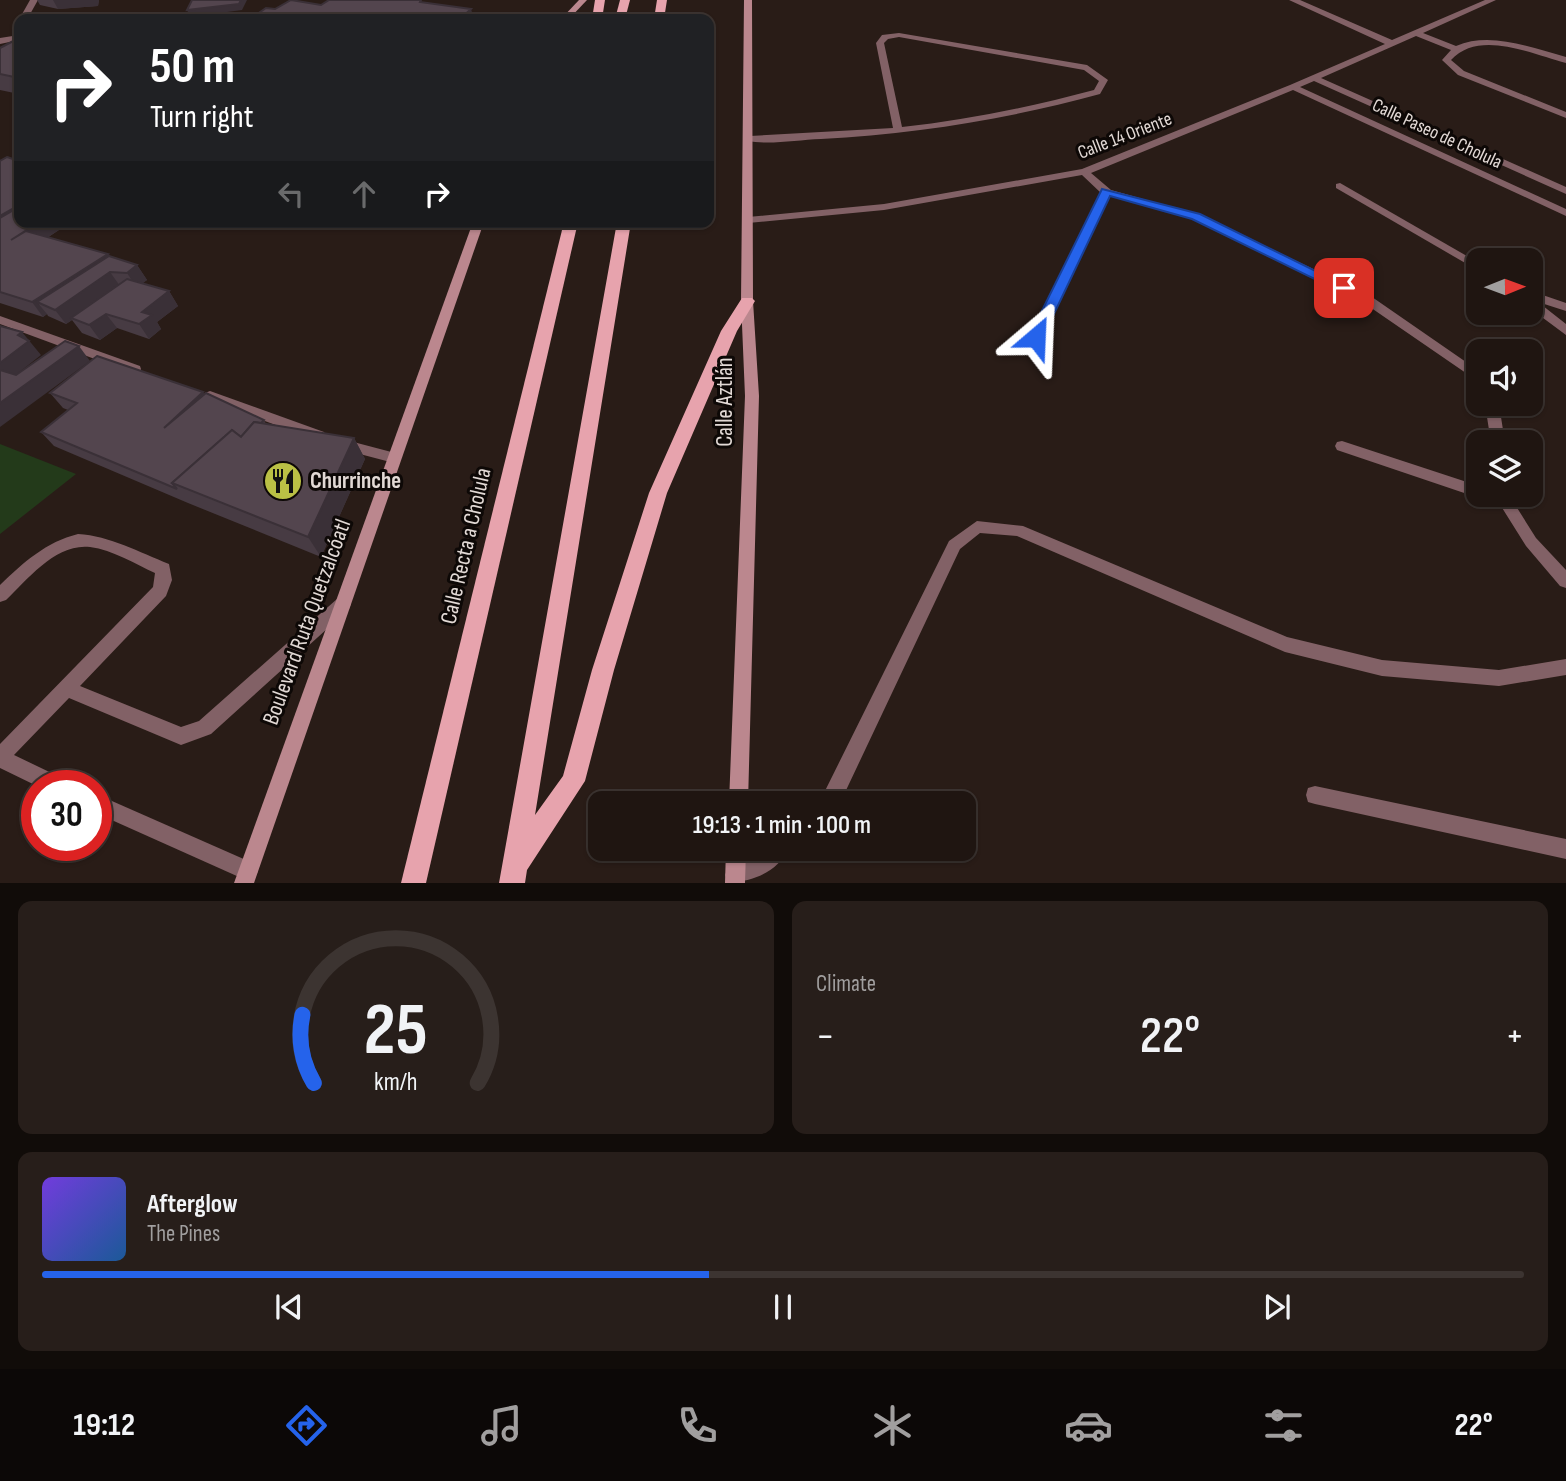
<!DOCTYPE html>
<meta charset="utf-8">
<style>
:root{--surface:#1f1511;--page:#271e1a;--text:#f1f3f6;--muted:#a19f9f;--line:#3c3431;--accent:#2563eb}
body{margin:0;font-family:"Sofia Sans Condensed",sans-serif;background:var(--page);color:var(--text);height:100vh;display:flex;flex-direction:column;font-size:26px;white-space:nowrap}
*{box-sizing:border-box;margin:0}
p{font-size:23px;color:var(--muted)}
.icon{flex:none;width:38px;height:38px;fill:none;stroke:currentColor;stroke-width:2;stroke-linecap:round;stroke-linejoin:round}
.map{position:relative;height:883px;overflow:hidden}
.details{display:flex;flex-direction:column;gap:18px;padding:18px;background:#110c09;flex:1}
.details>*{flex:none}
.hud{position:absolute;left:14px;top:14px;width:700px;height:214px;border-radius:14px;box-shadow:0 2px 5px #0004,0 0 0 2px var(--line);background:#202124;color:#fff;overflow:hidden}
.needle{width:46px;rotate:89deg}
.buttons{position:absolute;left:1466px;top:248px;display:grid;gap:14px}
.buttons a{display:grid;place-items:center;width:77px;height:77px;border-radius:14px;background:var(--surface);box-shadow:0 2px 5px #0004,0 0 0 2px var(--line);font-size:35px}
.speed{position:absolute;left:21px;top:770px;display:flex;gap:14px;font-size:35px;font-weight:700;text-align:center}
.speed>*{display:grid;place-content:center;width:91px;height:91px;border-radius:50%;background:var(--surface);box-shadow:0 2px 5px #0004,0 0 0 2px var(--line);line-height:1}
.speed .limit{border:10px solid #d22;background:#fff;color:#111}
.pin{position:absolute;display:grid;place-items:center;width:60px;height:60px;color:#fff;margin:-30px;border-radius:14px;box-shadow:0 4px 10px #0006}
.me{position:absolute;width:77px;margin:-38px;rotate:26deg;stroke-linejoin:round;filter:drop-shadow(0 0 5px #0008)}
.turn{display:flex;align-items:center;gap:24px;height:147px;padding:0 21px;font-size:32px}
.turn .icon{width:91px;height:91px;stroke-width:2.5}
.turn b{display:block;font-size:49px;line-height:60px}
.lanes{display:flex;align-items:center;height:66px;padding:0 21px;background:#0003;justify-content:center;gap:35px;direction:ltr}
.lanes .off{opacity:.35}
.big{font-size:52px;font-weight:600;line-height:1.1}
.details .widget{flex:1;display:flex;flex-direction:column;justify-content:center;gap:10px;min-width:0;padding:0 24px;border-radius:14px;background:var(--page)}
.details .dial{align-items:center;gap:0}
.dial svg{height:182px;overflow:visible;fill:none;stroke:var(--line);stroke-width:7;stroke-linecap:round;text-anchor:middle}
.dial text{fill:var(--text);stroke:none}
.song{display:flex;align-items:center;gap:21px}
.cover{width:84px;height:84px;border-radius:10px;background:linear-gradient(135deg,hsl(260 70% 55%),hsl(210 70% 35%))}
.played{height:7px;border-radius:4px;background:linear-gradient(90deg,var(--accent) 45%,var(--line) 45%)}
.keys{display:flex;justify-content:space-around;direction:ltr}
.heat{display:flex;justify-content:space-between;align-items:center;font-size:38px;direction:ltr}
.details .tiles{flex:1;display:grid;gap:18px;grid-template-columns:1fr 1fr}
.widget:last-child{grid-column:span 2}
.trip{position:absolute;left:588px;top:791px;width:388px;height:70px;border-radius:14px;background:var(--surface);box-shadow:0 2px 5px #0004,0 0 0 2px var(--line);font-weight:600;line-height:70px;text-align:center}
.tabs{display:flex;height:112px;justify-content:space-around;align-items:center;background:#0c0807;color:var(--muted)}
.tabs .icon{width:49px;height:49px}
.tabs .on{color:var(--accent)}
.tabs b{font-size:32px;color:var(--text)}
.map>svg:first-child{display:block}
.green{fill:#233a1a}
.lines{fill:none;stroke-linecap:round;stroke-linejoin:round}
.service{fill:#826166;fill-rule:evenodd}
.minor{fill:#826166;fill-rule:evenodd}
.secondary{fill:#bb878e;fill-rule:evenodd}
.primary{fill:#e7a3ad;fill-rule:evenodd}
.wall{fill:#473b43}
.shaded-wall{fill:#3a3037}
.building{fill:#53454e;stroke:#3a3037;stroke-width:2}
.route{fill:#2563eb;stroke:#184099;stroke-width:2}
.labels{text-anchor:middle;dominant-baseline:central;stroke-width:6;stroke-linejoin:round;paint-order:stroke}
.far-street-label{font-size:19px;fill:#e2d9d5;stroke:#0d0806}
.street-label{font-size:23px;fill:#e2d9d5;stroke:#0d0806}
.poi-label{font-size:23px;font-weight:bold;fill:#e2d9d5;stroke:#0d0806;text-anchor:start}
</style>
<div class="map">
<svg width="1566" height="883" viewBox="0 0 1566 883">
<rect width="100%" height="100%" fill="#291c17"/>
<path class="green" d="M 0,444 L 76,474 L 0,534 Z"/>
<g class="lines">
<g class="service">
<path d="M 78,534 C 110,536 139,552 169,564 L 172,580 L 166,596 L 80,686 L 181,727 L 199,721 L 337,599 L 343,597 L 349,599 L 351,604 L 349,609 L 211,734 L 181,745 L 69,698 L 14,755 L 64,779 L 66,786 L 37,786 L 0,768 L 0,744 L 153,587 L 155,573 C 135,564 113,550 90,547 C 56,543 28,579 6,600 L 0,602 L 0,585 C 24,562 46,542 78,534 Z"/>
<path d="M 96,794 L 255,864 L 258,871 L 255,878 L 248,881 L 96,813 Z"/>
</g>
<g class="minor">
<path d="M 30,0 L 38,0 L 29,16 L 31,19 L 23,19 L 21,16 Z"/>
<path d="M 1289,0 L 1300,0 L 1392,40 L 1485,0 L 1496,0 L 1423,33 L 1456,46 C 1491,31 1531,48 1566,57 L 1566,63 C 1532,54 1479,29 1451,60 L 1464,71 L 1566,112 L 1566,118 L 1458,75 L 1442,60 L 1451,50 L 1416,36 L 1321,78 L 1566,187 L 1566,194 L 1314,81 L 1300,87 L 1566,209 L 1566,216 L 1293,90 L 1091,173 L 1111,190 L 1200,215 L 1372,297 L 1479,371 L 1479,382 L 1364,303 L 1192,219 L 1110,196 L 1042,336 L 1036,340 L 1032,339 L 1030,336 L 1101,193 L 1082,175 L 884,210 L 748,223 L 743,220 L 748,217 L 884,204 L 1082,169 L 1290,85 L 1385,44 Z"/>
<path d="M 899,33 L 1087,65 L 1108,80 L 1100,94 C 1009,119 916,134 821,139 C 797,140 770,145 747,141 L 747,137 L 750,136 L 893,128 L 876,43 L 882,35 ZM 899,37 L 1084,70 L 1099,81 L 1094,90 C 1030,107 967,120 902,127 L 884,43 L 888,39 Z"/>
<path d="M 19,35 L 19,40 L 0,44 L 0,38 Z"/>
<path d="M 1340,183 L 1479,263 L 1479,271 L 1336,188 L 1336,184 Z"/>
<path d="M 1531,291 L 1566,303 L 1566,311 L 1538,302 L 1566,324 L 1566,335 L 1531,309 Z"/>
<path d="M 0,316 L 140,366 L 141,369 L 140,372 L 130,372 L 0,324 Z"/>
<path d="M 210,391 L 324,432 L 326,436 L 319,441 L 205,399 L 203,396 L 205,393 Z"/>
<path d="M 1485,404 L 1499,404 L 1505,443 L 1491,443 Z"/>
<path d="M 342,439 L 399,454 L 401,458 L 399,462 L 394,463 L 337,448 L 335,444 L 337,440 Z"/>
<path d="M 1342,441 L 1479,486 L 1479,495 L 1485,495 L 1479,498 L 1337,450 L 1335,446 L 1337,442 Z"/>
<path d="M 1494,495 L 1509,495 L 1536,538 L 1566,570 L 1566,588 L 1560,586 L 1526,546 Z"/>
<path d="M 977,521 L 1023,526 L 1287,637 L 1382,660 L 1499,670 L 1566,659 L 1566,675 L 1499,686 L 1382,676 L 1285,652 L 1017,536 L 980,533 L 960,549 L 840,803 L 819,803 L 949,541 Z"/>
<path d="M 1315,786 L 1566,839 L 1566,859 L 1315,804 L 1308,802 L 1306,795 L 1308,788 Z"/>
<path d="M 764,849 L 788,849 C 779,871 751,883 728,882 L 725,875 L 728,868 L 754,858 Z"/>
</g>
<g class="secondary">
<path d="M 579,0 L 587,0 L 569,19 L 561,19 Z"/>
<path d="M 744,0 L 752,0 L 753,301 L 759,396 L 748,803 L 729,803 L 745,396 L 741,301 Z"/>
<path d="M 473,222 L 484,222 L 254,883 L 234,883 Z"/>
<path d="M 726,849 L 746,849 L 745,883 L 725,883 Z"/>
</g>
<g class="primary">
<path d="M 595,0 L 605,0 L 602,19 L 592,19 Z"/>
<path d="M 620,0 L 630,0 L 625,19 L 615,19 Z"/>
<path d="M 657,0 L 667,0 L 664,19 L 654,19 Z"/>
<path d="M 564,222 L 578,222 L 426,883 L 401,883 Z"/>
<path d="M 617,222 L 631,222 L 535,815 L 563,776 L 592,670 L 649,493 L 721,331 L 742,298 L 752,298 L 755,301 L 737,331 L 667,493 L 614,670 L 585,781 L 527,870 L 525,883 L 499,883 Z"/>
</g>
</g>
<g class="wall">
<path d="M 37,0 L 99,0 L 98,6 L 58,9 L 40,5 Z"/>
<path d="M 19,38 L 19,94 L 0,90 L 0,48 Z"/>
<path d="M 0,161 L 19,222 L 71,222 L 47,238 L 108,254 L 109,256 L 137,265 L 147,280 L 142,283 L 169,291 L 178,306 L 157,322 L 161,329 L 149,339 L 117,328 L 100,340 L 82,333 L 72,320 L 66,324 L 48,316 L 47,314 L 43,317 L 0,303 Z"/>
<path d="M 50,393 L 205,394 L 264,420 L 266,424 L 354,438 L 365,459 L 321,557 L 188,503 L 54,446 L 41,432 L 68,410 L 63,408 Z"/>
</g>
<g class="shaded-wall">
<path d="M 53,0 L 99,0 L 98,6 L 58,9 Z"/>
<path d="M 241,0 L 247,0 L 242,10 L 190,17 L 187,10 Z"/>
<path d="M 471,9 L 474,19 L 461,19 L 461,18 Z"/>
<path d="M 39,222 L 71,222 L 22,254 L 11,240 Z"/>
<path d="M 108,254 L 117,269 L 110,272 L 120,286 L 71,318 L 72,320 L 66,324 L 55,310 L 37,302 L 47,314 L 43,317 L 32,302 Z"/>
<path d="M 137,265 L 147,280 L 137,288 L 127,273 Z"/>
<path d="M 169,291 L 178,306 L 157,322 L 161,329 L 149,339 L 139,324 L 142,312 Z"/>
<path d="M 106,314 L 117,328 L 100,340 L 89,325 Z"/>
<path d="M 22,332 L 41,355 L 7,382 L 0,375 L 0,363 L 18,335 Z"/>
<path d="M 79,346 L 90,361 L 0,427 L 0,403 Z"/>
<path d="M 203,392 L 213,406 L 164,428 Z"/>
<path d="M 354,438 L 365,459 L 321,557 L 308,537 Z"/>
</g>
<g class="building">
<path d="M 192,0 L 241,0 L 239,4 L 187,10 Z"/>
<path d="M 291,0 L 321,5 L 329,0 L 421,0 L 420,2 L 471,9 L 461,18 L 468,19 L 250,19 L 266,8 L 275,9 Z"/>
<path d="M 19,38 L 19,78 L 0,74 L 0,48 Z"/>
<path d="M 7,157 L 19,161 L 19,205 L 0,216 L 0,161 Z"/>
<path d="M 19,207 L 19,222 L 39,222 L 11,240 L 26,231 L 108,254 L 32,302 L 0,292 L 0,218 Z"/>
<path d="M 109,256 L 137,265 L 127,273 L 110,272 L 55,310 L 37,302 Z"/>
<path d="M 127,279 L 169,291 L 142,312 L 152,315 L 139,324 L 106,314 L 89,325 L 71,318 Z"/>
<path d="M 0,326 L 22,332 L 18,335 L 29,341 L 0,363 Z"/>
<path d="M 65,341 L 79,346 L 0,403 L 0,370 L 16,375 Z"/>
<path d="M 97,356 L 203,392 L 164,428 L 206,393 L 264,420 L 261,423 L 254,422 L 241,437 L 232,430 L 172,483 L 177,489 L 41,432 L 77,403 L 50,393 Z"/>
<path d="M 254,422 L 354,438 L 308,537 L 172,483 L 232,430 L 241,437 Z"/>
</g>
<path class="route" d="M 1102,189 L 1200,214 L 1350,288 L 1339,291 L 1192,219 L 1110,196 L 1043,337 L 1041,340 L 1031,340 L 1029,337 Z"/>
<defs>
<symbol id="restaurant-disc" viewBox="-11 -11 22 22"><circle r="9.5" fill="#bac045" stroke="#0d0806"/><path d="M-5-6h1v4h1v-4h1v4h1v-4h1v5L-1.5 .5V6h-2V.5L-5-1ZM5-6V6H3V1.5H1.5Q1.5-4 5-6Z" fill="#111"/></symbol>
</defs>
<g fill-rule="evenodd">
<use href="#restaurant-disc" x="261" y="459" width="44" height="44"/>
</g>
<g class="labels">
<g class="far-street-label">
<text transform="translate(1437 134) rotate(25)">Calle Paseo de Cholula</text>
<text transform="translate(1125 136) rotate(-21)">Calle 14 Oriente</text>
</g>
<g class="street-label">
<text transform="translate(725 402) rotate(-90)">Calle Aztlán</text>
<text transform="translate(466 546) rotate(-77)">Calle Recta a Cholula</text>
<text transform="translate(307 622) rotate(-70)">Boulevard Ruta Quetzalcóatl</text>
</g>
<g class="poi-label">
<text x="310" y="481">Churrinche</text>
</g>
</g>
</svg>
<div class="buttons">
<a><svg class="needle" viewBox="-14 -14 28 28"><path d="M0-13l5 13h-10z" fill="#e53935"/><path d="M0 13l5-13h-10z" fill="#a19f9f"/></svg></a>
<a><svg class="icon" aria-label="sound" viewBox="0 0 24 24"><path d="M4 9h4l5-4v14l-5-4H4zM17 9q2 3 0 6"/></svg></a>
<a><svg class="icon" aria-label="layers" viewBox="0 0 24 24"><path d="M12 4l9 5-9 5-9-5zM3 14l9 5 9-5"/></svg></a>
</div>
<div class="speed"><div class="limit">30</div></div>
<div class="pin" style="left:1344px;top:288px;background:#d93025"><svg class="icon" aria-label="arrive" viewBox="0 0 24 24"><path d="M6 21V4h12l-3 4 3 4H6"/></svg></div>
<svg class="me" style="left:1036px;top:337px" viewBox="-20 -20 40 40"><path d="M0-17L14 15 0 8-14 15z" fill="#2563eb" stroke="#fff" stroke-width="4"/></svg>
<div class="trip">19:13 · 1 min · 100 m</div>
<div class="hud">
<div class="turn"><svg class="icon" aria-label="right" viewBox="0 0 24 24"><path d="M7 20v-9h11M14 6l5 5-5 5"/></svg><div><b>50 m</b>Turn right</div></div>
<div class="lanes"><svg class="icon off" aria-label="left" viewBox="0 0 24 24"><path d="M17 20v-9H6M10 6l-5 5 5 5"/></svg><svg class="icon off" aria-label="ahead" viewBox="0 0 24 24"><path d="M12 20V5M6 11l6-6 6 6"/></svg><svg class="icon" aria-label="right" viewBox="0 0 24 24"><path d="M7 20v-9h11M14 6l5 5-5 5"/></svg></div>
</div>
</div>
<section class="details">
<div class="tiles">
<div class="widget dial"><svg viewBox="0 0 100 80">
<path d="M14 69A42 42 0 1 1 86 69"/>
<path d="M14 69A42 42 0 0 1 9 39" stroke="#2563eb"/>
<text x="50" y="56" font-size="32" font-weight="700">25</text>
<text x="50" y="72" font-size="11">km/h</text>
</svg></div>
<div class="widget"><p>Climate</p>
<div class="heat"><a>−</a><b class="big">22°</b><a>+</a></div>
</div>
<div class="widget">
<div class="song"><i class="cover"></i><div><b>Afterglow</b><p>The Pines</p></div></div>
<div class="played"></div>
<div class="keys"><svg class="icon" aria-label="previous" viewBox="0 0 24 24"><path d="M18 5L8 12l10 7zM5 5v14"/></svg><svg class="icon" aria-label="pause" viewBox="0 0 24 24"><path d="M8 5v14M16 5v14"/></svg><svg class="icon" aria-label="next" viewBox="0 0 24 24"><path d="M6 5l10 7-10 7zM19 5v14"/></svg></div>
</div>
</div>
</section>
<nav class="tabs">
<b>19:12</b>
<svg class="icon on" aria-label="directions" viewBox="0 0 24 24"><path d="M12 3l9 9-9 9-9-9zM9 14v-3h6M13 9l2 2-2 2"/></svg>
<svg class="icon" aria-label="music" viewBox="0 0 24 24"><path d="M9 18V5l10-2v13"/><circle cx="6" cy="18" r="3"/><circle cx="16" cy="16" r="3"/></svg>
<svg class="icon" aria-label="phone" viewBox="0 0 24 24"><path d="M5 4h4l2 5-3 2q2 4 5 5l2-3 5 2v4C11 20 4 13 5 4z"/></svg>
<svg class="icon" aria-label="climate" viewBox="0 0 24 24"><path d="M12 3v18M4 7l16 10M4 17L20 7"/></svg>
<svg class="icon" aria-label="car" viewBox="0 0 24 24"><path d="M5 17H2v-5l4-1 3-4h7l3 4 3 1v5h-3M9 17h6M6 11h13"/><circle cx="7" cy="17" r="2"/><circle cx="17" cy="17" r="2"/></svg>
<svg class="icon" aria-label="filters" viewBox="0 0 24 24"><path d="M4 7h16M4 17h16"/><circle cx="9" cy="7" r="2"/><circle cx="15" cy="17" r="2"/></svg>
<b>22°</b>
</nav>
